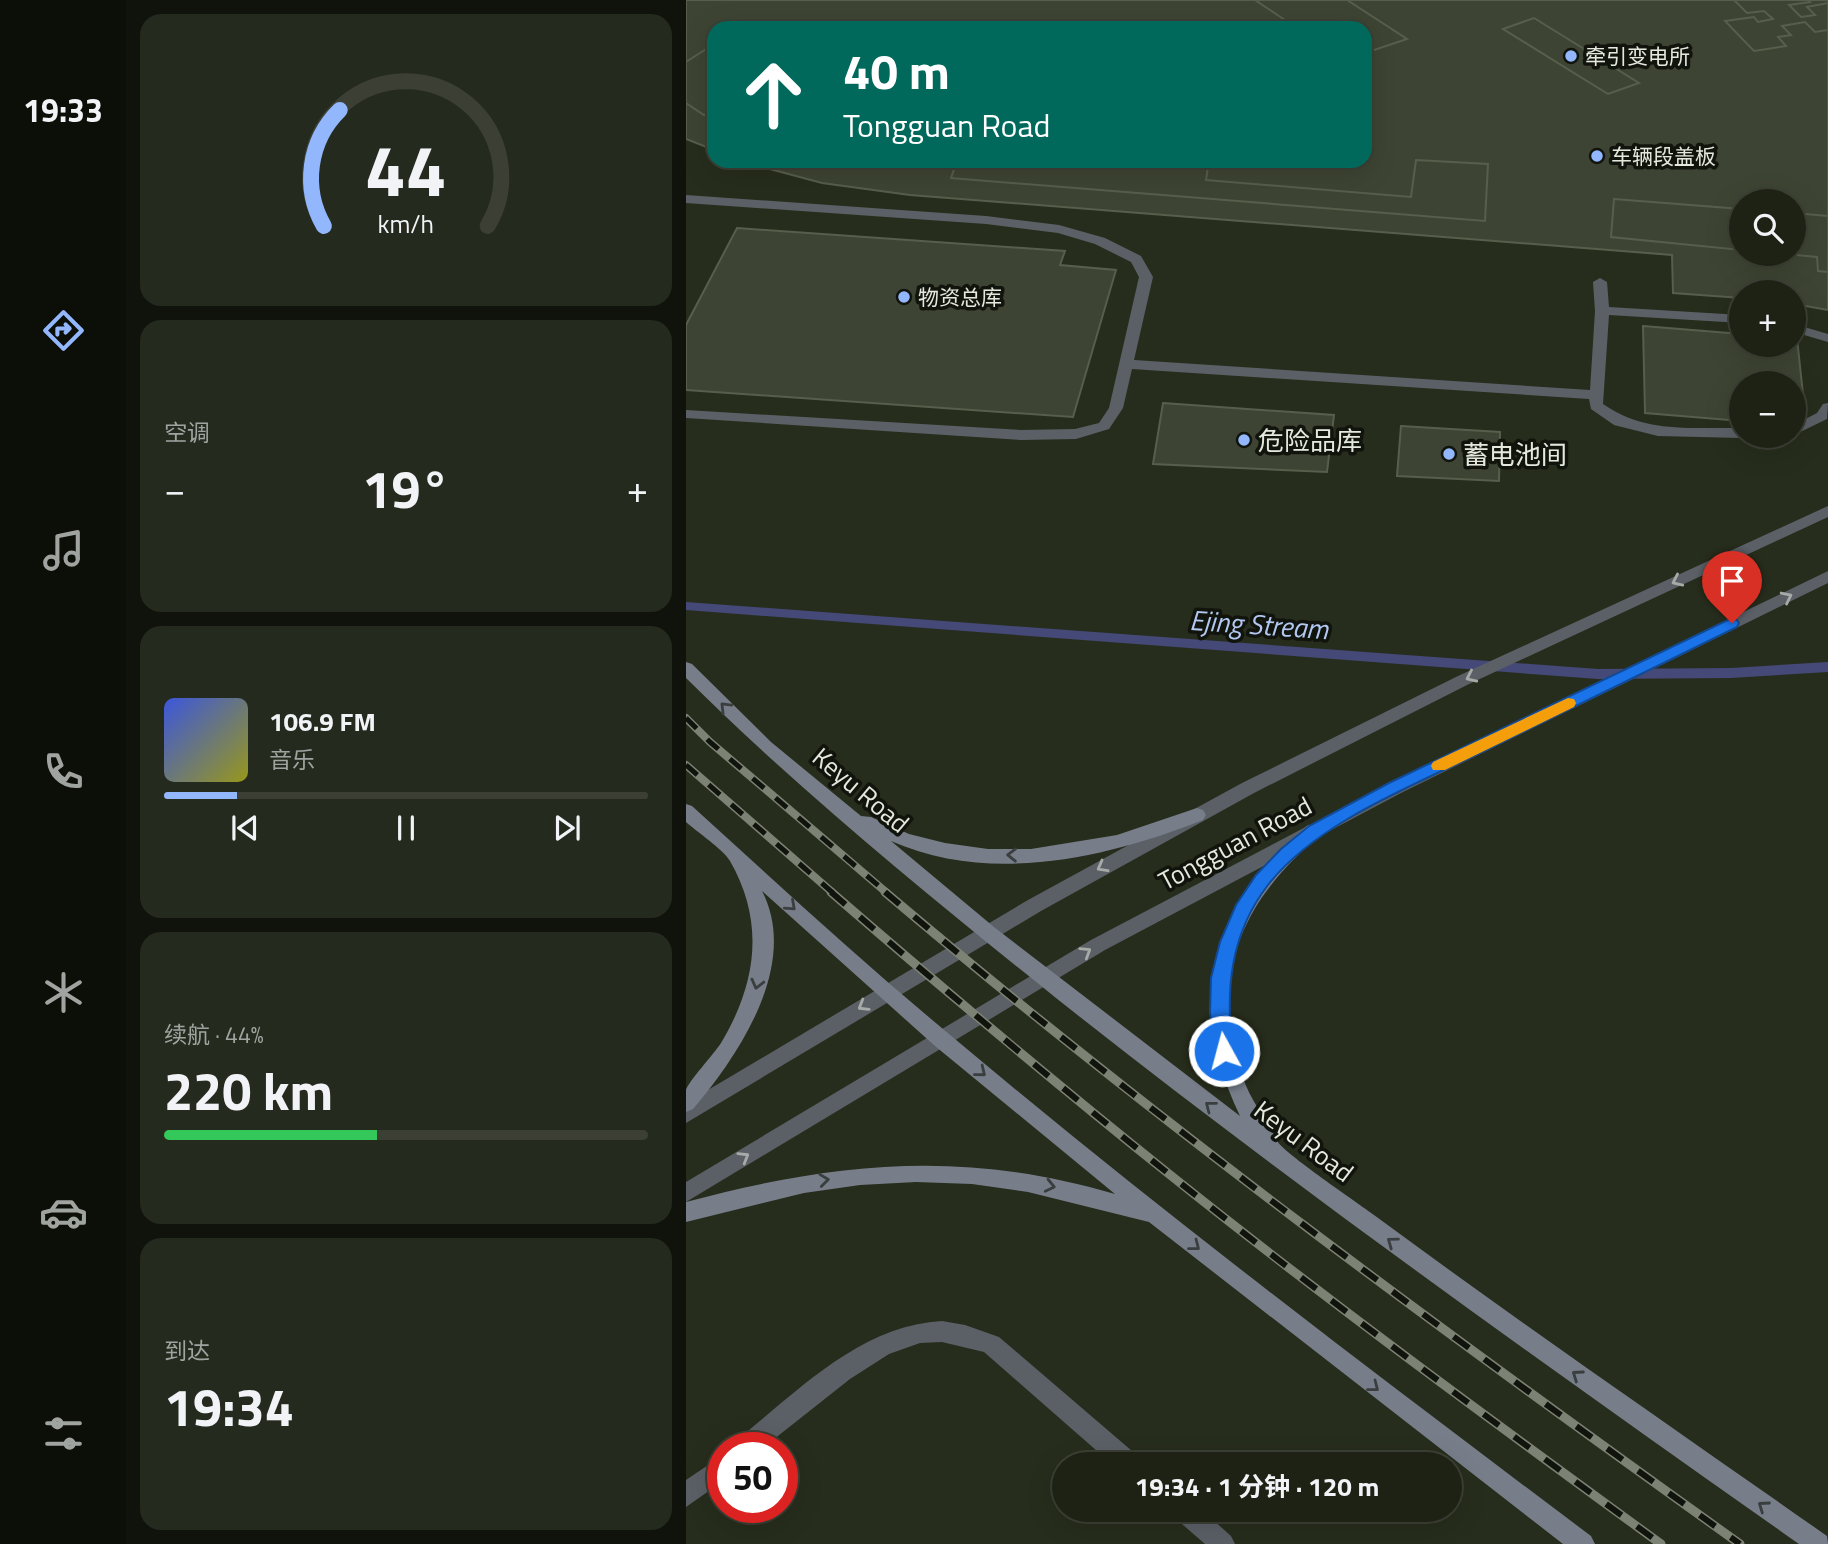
<!DOCTYPE html>
<html lang="zh">
<meta charset="utf-8">
<style>
:root{--surface:#1d2215;--page:#252a1e;--text:#f1f3f6;--muted:#a0a4a0;--line:#3b3f34;--accent:#93b7fd}
body{margin:0;font-family:"Titillium Web","Noto Sans SC",sans-serif;background:var(--page);color:var(--text);height:100vh;display:flex;flex-direction:column;font-size:26px;white-space:nowrap}
*{box-sizing:border-box;margin:0}
p{font-size:23px;color:var(--muted)}
.icon{flex:none;width:38px;height:38px;fill:none;stroke:currentColor;stroke-width:2;stroke-linecap:round;stroke-linejoin:round}
.map{position:relative;flex:1;overflow:hidden}
.panel{display:flex;flex-direction:column;gap:14px;padding:14px;background:#10130c;width:560px}
.panel>*{flex:none}
.banner{position:absolute;left:21px;top:21px;width:665px;height:147px;border-radius:21px;box-shadow:0 7px 28px #0002,0 0 0 2px var(--line);background:#00695c;color:#fff;overflow:hidden}
.buttons{position:absolute;left:1043px;top:189px;display:grid;gap:14px}
.buttons a{display:grid;place-items:center;width:77px;height:77px;border-radius:50%;background:var(--surface);box-shadow:0 7px 28px #0002,0 0 0 2px var(--line);font-size:35px}
.speed{position:absolute;left:21px;top:1432px;display:flex;gap:14px;font-size:35px;font-weight:700;text-align:center}
.speed>*{display:grid;place-content:center;width:91px;height:91px;border-radius:50%;background:var(--surface);box-shadow:0 7px 28px #0002,0 0 0 2px var(--line);line-height:1}
.speed .limit{border:10px solid #d22;background:#fff;color:#111}
.pin{position:absolute;display:grid;place-items:center;width:60px;height:60px;color:#fff;margin:-72px -30px;border-radius:50% 50% 50% 0;rotate:-45deg;box-shadow:0 0 7px #0007}
.pin .icon{rotate:45deg}
.me{position:absolute;width:77px;margin:-38px;rotate:353deg;stroke-linejoin:round;filter:drop-shadow(0 0 5px #0008)}
.turn{display:flex;align-items:center;gap:24px;height:147px;padding:0 21px;font-size:32px}
.turn .icon{width:91px;height:91px;stroke-width:2.5}
.turn b{display:block;font-size:49px;line-height:60px}
.big{font-size:52px;font-weight:700;line-height:1.1}
.panel .widget{flex:1;display:flex;flex-direction:column;justify-content:center;gap:10px;min-width:0;padding:0 24px;border-radius:21px;background:var(--page)}
.panel .dial{align-items:center;gap:0}
.dial svg{height:182px;overflow:visible;fill:none;stroke:var(--line);stroke-width:7;stroke-linecap:round;text-anchor:middle}
.dial text{fill:var(--text);stroke:none}
.song{display:flex;align-items:center;gap:21px}
.cover{width:84px;height:84px;border-radius:10px;background:linear-gradient(135deg,hsl(230 70% 55%),hsl(60 70% 35%))}
.played{height:7px;border-radius:4px;background:linear-gradient(90deg,var(--accent) 15%,var(--line) 15%)}
.keys{display:flex;justify-content:space-around;direction:ltr}
.heat{display:flex;justify-content:space-between;align-items:center;font-size:38px;direction:ltr}
.charge{height:10px;border-radius:5px;background:linear-gradient(90deg,#34c759 44%,var(--line) 0)}
.trip{position:absolute;left:366px;top:1452px;width:410px;height:70px;border-radius:35px;background:var(--surface);box-shadow:0 7px 28px #0002,0 0 0 2px var(--line);font-weight:700;line-height:70px;text-align:center}
main{display:flex;flex:1;min-height:0}
.menu{display:flex;flex-direction:column;width:126px;justify-content:space-around;align-items:center;background:#0c0e08;color:var(--muted)}
.menu .icon{width:49px;height:49px}
.menu .on{color:var(--accent)}
.menu b{font-size:32px;color:var(--text)}
.map>svg:first-child{display:block}
.lines{fill:none;stroke-linecap:round;stroke-linejoin:round}
.stream{fill:#444978;fill-rule:evenodd}
.building{fill:#3e4433;stroke:#575e4c;stroke-width:2;fill-rule:evenodd}
.service{fill:#5b6067;fill-rule:evenodd}
.tertiary{fill:#5b6067;fill-rule:evenodd}
.secondary{fill:#777e8a;fill-rule:evenodd}
.rail-far1-casing{stroke:#7c8274;stroke-width:8}
.rail-casing{stroke:#7c8274;stroke-width:9}
.rail-far1{stroke:#11140c;stroke-width:5;stroke-dasharray:15;stroke-linecap:butt}
.rail{stroke:#11140c;stroke-width:6;stroke-dasharray:19;stroke-linecap:butt}
.oneway{stroke:#a6aba8}
.oneway2{stroke:#3a3e3e}
.route{fill:#1a73e8;stroke:#114b97;stroke-width:2}
.slow{fill:#f59e0b}
.poi-dot{fill:#93b7fd;stroke:#11140c;stroke-width:2.5}
.labels{text-anchor:middle;dominant-baseline:central;stroke-width:7;stroke-linejoin:round;paint-order:stroke}
.far-poi-label{font-size:21px;fill:#e4e9de;stroke:#11140c;text-anchor:start}
.poi-label{font-size:26px;fill:#e4e9de;stroke:#11140c;text-anchor:start}
.street-label{font-size:26px;fill:#e4e9de;stroke:#11140c}
.water-label{font-size:28px;font-style:italic;fill:#b2c8f1;stroke:#11140c}
</style>
<main>
<nav class="menu">
<b>19:33</b>
<svg class="icon on" aria-label="directions" viewBox="0 0 24 24"><path d="M12 3l9 9-9 9-9-9zM9 14v-3h6M13 9l2 2-2 2"/></svg>
<svg class="icon" aria-label="music" viewBox="0 0 24 24"><path d="M9 18V5l10-2v13"/><circle cx="6" cy="18" r="3"/><circle cx="16" cy="16" r="3"/></svg>
<svg class="icon" aria-label="phone" viewBox="0 0 24 24"><path d="M5 4h4l2 5-3 2q2 4 5 5l2-3 5 2v4C11 20 4 13 5 4z"/></svg>
<svg class="icon" aria-label="climate" viewBox="0 0 24 24"><path d="M12 3v18M4 7l16 10M4 17L20 7"/></svg>
<svg class="icon" aria-label="car" viewBox="0 0 24 24"><path d="M5 17H2v-5l4-1 3-4h7l3 4 3 1v5h-3M9 17h6M6 11h13"/><circle cx="7" cy="17" r="2"/><circle cx="17" cy="17" r="2"/></svg>
<svg class="icon" aria-label="filters" viewBox="0 0 24 24"><path d="M4 7h16M4 17h16"/><circle cx="9" cy="7" r="2"/><circle cx="15" cy="17" r="2"/></svg>
</nav>
<section class="panel">
<div class="widget dial"><svg viewBox="0 0 100 80">
<path d="M14 69A42 42 0 1 1 86 69"/>
<path d="M14 69A42 42 0 0 1 21 18" stroke="#93b7fd"/>
<text x="50" y="56" font-size="32" font-weight="700">44</text>
<text x="50" y="72" font-size="11">km/h</text>
</svg></div>
<div class="widget"><p>空调</p>
<div class="heat"><a>−</a><b class="big">19°</b><a>+</a></div>
</div>
<div class="widget">
<div class="song"><i class="cover"></i><div><b>106.9 FM</b><p>音乐</p></div></div>
<div class="played"></div>
<div class="keys"><svg class="icon" aria-label="previous" viewBox="0 0 24 24"><path d="M18 5L8 12l10 7zM5 5v14"/></svg><svg class="icon" aria-label="pause" viewBox="0 0 24 24"><path d="M8 5v14M16 5v14"/></svg><svg class="icon" aria-label="next" viewBox="0 0 24 24"><path d="M6 5l10 7-10 7zM19 5v14"/></svg></div>
</div>
<div class="widget"><p>续航 · 44%</p><b class="big">220 km</b><div class="charge"></div></div>
<div class="widget"><p>到达</p><b class="big">19:34</b></div>
</section>
<div class="map">
<svg width="1142" height="1544" viewBox="0 0 1142 1544">
<rect width="100%" height="100%" fill="#272d1c"/>
<g class="lines">
<path class="stream" d="M 0,602 L 912,669 L 1045,668 L 1142,662 L 1142,672 L 1045,678 L 912,679 L 0,610 Z"/>
</g>
<g class="building">
<path d="M 0,0 L 1142,0 L 1142,310 L 1108,304 L 1108,292 L 1055,292 L 1055,298 L 987,293 L 986,255 L 224,195 L 136,183 L 54,161 L 679,161 L 679,28 L 28,28 L 28,150 L 0,139 ZM 1055,201 L 1108,201 L 1108,254 L 1055,254 Z"/>
<path d="M 569,0 L 661,0 L 721,39 L 679,53 L 679,28 L 611,28 Z"/>
<path d="M 1048,0 L 1122,0 L 1124,2 L 1103,5 L 1115,17 L 1129,15 L 1121,7 L 1142,3 L 1142,30 L 1129,32 L 1119,22 L 1096,26 L 1105,35 L 1092,37 L 1100,46 L 1068,51 L 1039,21 L 1068,17 L 1072,22 L 1087,19 L 1078,11 L 1061,13 Z"/>
<path d="M 848,18 L 953,83 L 922,94 L 817,29 Z"/>
<path d="M 28,44 L 28,109 L 18,115 L 0,103 L 0,62 Z"/>
<path d="M 730,160 L 802,164 L 799,221 L 265,178 L 271,161 L 523,161 L 520,180 L 725,197 Z"/>
<path d="M 928,199 L 1055,209 L 1055,250 L 925,237 Z"/>
<path d="M 1108,213 L 1142,216 L 1142,272 L 1132,271 L 1131,257 L 1099,254 L 1108,254 Z"/>
<path d="M 51,228 L 379,251 L 374,265 L 430,270 L 387,417 L 0,390 L 0,325 Z"/>
<path d="M 957,326 L 1055,334 L 1055,345 L 1108,345 L 1108,338 L 1111,338 L 1118,404 L 1108,403 L 1108,383 L 1055,383 L 1055,421 L 959,413 Z"/>
<path d="M 477,403 L 648,415 L 641,472 L 467,464 Z"/>
<path d="M 715,426 L 814,432 L 813,481 L 711,476 Z"/>
</g>
<g class="lines">
<g class="service">
<path d="M 0,195 L 300,216 L 373,225 L 419,238 L 455,256 L 467,277 L 448,360 L 904,390 L 909,311 L 907,282 L 914,278 L 921,282 L 923,307 L 1055,315 L 1055,323 L 923,315 L 917,404 C 960,434 1005,427 1055,428 L 1055,436 L 1061,436 L 1055,438 L 972,436 L 928,425 L 905,409 L 903,399 L 446,369 L 437,408 L 423,429 L 390,439 L 335,440 L 0,418 L 0,410 L 335,430 L 389,429 L 413,423 L 423,408 L 453,277 L 445,262 L 409,244 L 372,233 L 300,224 L 0,203 Z"/>
<path d="M 1108,324 L 1142,334 L 1142,342 L 1108,332 Z"/>
<path d="M 1142,403 L 1141,419 L 1108,435 L 1108,425 L 1131,413 L 1137,404 Z"/>
<path d="M 256,1321 L 279,1325 L 313,1337 L 453,1457 L 457,1465 L 427,1465 L 298,1352 L 256,1342 L 234,1343 L 203,1354 L 164,1379 L 78,1447 L 49,1447 L 52,1439 C 112,1391 175,1325 256,1321 Z"/>
<path d="M 37,1455 L 37,1481 L 0,1507 L 0,1480 Z"/>
<path d="M 485,1510 L 516,1510 L 545,1536 L 549,1544 L 519,1544 L 489,1518 Z"/>
</g>
<g class="tertiary">
<path d="M 1142,506 L 1142,517 L 783,684 L 568,793 L 355,911 L 0,1123 L 0,1103 L 342,900 L 556,783 L 772,676 Z"/>
<path d="M 1142,571 L 1142,583 L 715,793 L 419,950 L 0,1202 L 0,1182 L 405,940 L 703,783 Z"/>
</g>
<g class="secondary">
<path d="M 0,662 L 6,664 L 85,742 L 175,816 L 185,817 L 223,834 L 259,843 L 302,849 L 345,849 L 431,835 L 511,808 L 517,810 L 520,815 L 517,820 C 421,858 304,885 205,841 L 308,927 L 554,1116 C 498,998 523,908 622,825 L 634,825 L 637,830 L 634,835 C 555,902 522,975 557,1078 C 565,1101 581,1121 592,1142 C 598,1153 672,1203 688,1215 C 837,1325 990,1430 1141,1536 L 1142,1544 L 1113,1544 C 862,1367 611,1189 370,998 C 243,896 116,793 0,678 Z"/>
<path d="M 0,804 L 6,806 C 91,883 175,961 263,1034 C 471,1209 688,1373 905,1536 L 909,1544 L 877,1544 L 463,1222 L 342,1192 L 286,1184 L 230,1182 L 174,1185 L 118,1193 L 0,1222 L 0,1202 C 150,1162 277,1149 429,1194 L 249,1046 L 76,891 C 114,964 53,1055 7,1109 L 0,1112 C 0,1105 0,1097 0,1090 C 2,1082 28,1054 35,1043 C 71,983 79,922 44,861 C 37,849 11,832 0,822 Z"/>
</g>
<defs>
<g id="rail-far1">
<path d="M 0,718 L 24,742 L 201,893"/>
<path d="M 0,765 L 147,893"/>
</g>
<g id="rail">
<path d="M 145,892 C 256,988 368,1082 483,1174 C 643,1302 809,1423 975,1544"/>
<path d="M 199,892 C 473,1124 762,1335 1054,1544"/>
</g>
</defs>
<use href="#rail-far1" class="rail-far1-casing"/>
<use href="#rail" class="rail-casing"/>
<use href="#rail-far1" class="rail-far1"/>
<use href="#rail" class="rail"/>
</g>
<defs><path id="oneway-chevron" d="M-2-3.5L2.5 0L-2 3.5" fill="none" stroke-width="1.6" stroke-linecap="round" stroke-linejoin="round" transform="scale(1.75)"/></defs>
<g class="oneway">
<use href="#oneway-chevron" transform="translate(991 581) rotate(155)"/>
<use href="#oneway-chevron" transform="translate(1101 597) rotate(-26)"/>
<use href="#oneway-chevron" transform="translate(785 677) rotate(155)"/>
<use href="#oneway-chevron" transform="translate(416 867) rotate(151)"/>
<use href="#oneway-chevron" transform="translate(400 952) rotate(-32)"/>
<use href="#oneway-chevron" transform="translate(177 1006) rotate(149)"/>
<use href="#oneway-chevron" transform="translate(58 1157) rotate(-31)"/>
</g>
<g class="oneway2">
<use href="#oneway-chevron" transform="translate(39 707) rotate(-135)"/>
<use href="#oneway-chevron" transform="translate(326 855) rotate(-179)"/>
<use href="#oneway-chevron" transform="translate(105 906) rotate(42)"/>
<use href="#oneway-chevron" transform="translate(71 984) rotate(104)"/>
<use href="#oneway-chevron" transform="translate(295 1072) rotate(39)"/>
<use href="#oneway-chevron" transform="translate(524 1106) rotate(-142)"/>
<use href="#oneway-chevron" transform="translate(138 1180) rotate(-7)"/>
<use href="#oneway-chevron" transform="translate(364 1186) rotate(13)"/>
<use href="#oneway-chevron" transform="translate(706 1242) rotate(-144)"/>
<use href="#oneway-chevron" transform="translate(509 1246) rotate(38)"/>
<use href="#oneway-chevron" transform="translate(891 1375) rotate(-145)"/>
<use href="#oneway-chevron" transform="translate(688 1387) rotate(38)"/>
<use href="#oneway-chevron" transform="translate(1077 1506) rotate(-145)"/>
</g>
<path class="route" d="M 1046,618 L 1051,620 L 1053,623 L 1051,627 C 967,668 882,710 798,751 C 727,786 631,822 582,885 C 544,934 539,991 547,1051 L 544,1056 L 538,1058 L 531,1056 L 524,1013 L 525,978 L 534,942 L 550,905 L 570,875 L 595,849 L 623,826 L 703,783 Z"/>
<path class="slow" d="M 882,698 L 888,699 L 890,703 L 888,707 L 759,770 L 747,770 L 745,766 L 747,762 Z"/>
<g class="poi-dot">
<circle cx="885" cy="56" r="7"/>
<circle cx="911" cy="156" r="7"/>
<circle cx="218" cy="297" r="7"/>
<circle cx="558" cy="440" r="7"/>
<circle cx="763" cy="454" r="7"/>
</g>
<g class="labels">
<g class="far-poi-label">
<text x="899" y="56">牵引变电所</text>
<text x="925" y="156">车辆段盖板</text>
<text x="232" y="297">物资总库</text>
</g>
<g class="poi-label">
<text x="572" y="440">危险品库</text>
<text x="777" y="454">蓄电池间</text>
</g>
<g class="street-label">
<text transform="translate(175 790) rotate(40)">Keyu Road</text>
<text transform="translate(549 843) rotate(-28)">Tongguan Road</text>
<text transform="translate(618 1141) rotate(37)">Keyu Road</text>
</g>
<g class="water-label">
<text transform="translate(573 624) rotate(4)">Ejing Stream</text>
</g>
</g>
</svg>
<div class="buttons">
<a><svg class="icon" aria-label="search" viewBox="0 0 24 24"><circle cx="10" cy="10" r="6"/><path d="M15 15l6 6"/></svg></a>
<a>+</a>
<a>−</a>
</div>
<div class="speed"><div class="limit">50</div></div>
<div class="pin" style="left:1046px;top:623px;background:#d93025"><svg class="icon" aria-label="arrive" viewBox="0 0 24 24"><path d="M6 21V4h12l-3 4 3 4H6"/></svg></div>
<svg class="me" style="left:538px;top:1051px" viewBox="-20 -20 40 40"><circle r="17" fill="#1a73e8" stroke="#fff" stroke-width="3"/><path d="M0-11L8 9 0 5-8 9z" fill="#fff"/></svg>
<div class="trip">19:34 · 1 分钟 · 120 m</div>
<div class="banner">
<div class="turn"><svg class="icon" aria-label="ahead" viewBox="0 0 24 24"><path d="M12 20V5M6 11l6-6 6 6"/></svg><div><b>40 m</b>Tongguan Road</div></div>
</div>
</div>
</main>
